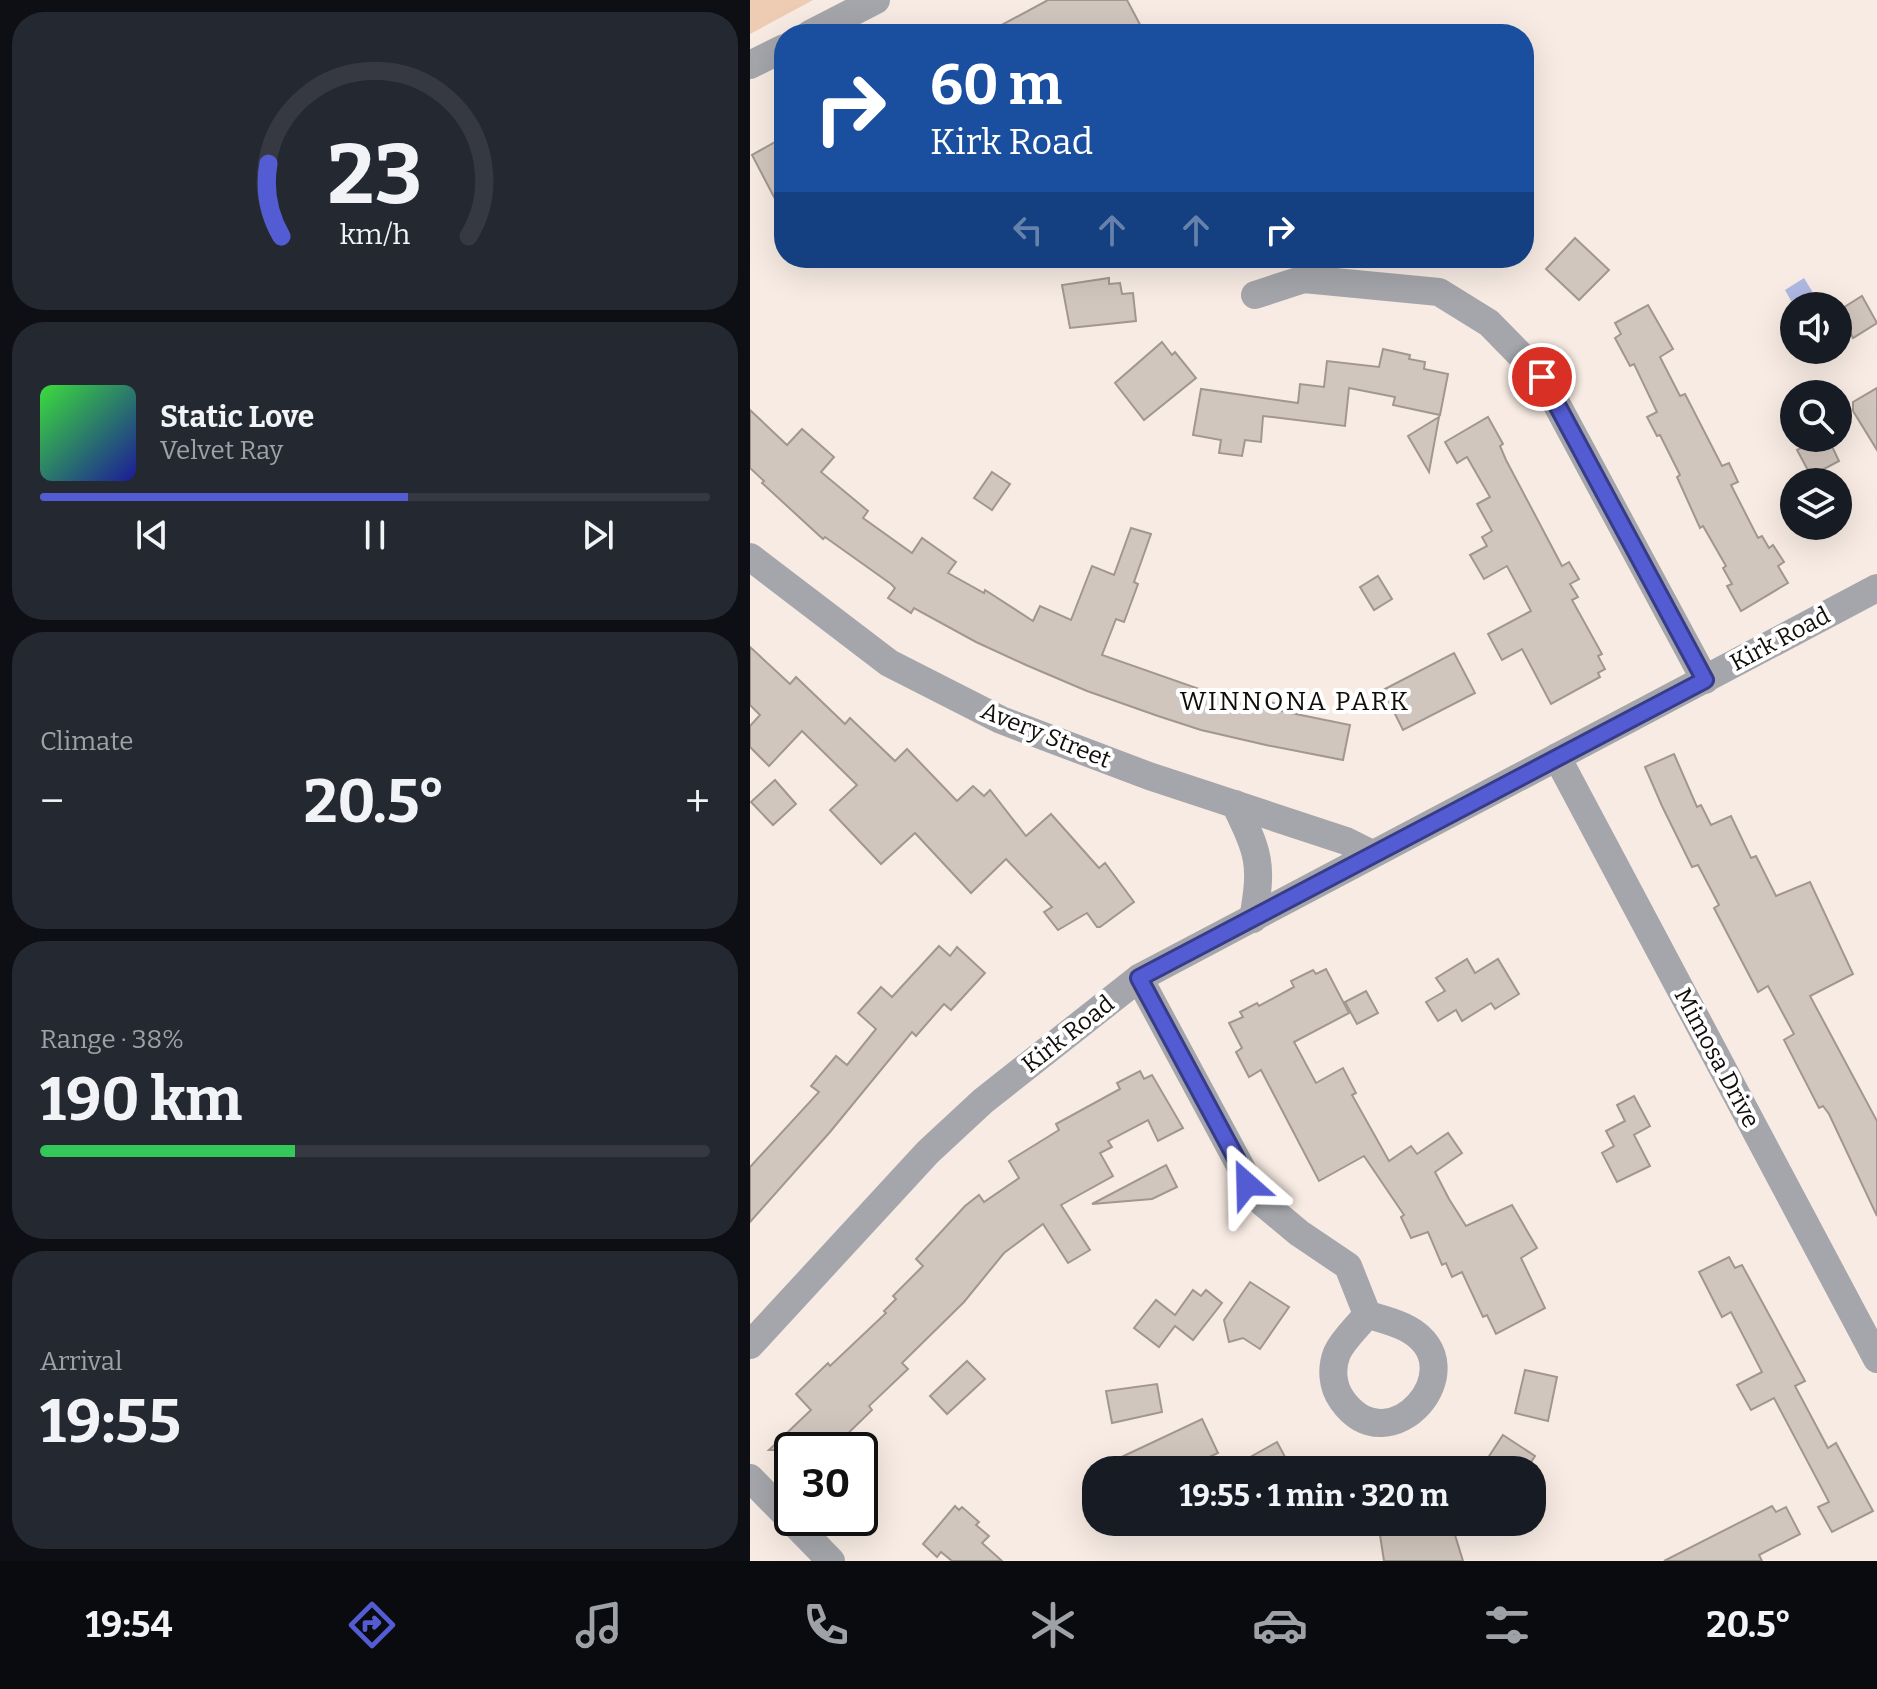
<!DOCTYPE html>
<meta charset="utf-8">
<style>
:root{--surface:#171b24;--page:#242831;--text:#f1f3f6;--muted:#9ea1a6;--line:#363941;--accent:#545cd3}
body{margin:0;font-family:Bitter,serif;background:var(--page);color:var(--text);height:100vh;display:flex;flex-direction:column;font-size:30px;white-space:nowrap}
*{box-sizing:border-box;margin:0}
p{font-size:26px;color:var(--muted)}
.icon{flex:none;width:44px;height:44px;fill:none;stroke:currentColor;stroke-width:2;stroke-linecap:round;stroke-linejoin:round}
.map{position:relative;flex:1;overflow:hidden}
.panel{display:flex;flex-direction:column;gap:12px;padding:12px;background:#0d0f14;width:750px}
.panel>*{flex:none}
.hud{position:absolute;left:24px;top:24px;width:760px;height:244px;border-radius:32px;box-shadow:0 8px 32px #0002;background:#1a4fa0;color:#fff;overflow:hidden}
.tools{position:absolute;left:1030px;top:292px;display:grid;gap:16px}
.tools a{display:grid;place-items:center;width:72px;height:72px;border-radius:50%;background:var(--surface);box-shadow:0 8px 32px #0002;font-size:40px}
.speed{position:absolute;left:24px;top:1432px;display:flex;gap:16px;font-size:40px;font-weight:700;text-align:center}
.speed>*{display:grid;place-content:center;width:104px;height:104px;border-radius:50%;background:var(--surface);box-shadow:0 8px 32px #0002;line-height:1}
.speed .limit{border:4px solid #111;border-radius:12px;background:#fff;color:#111}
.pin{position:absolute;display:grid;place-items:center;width:68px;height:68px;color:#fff;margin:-34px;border:4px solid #fff;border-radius:50%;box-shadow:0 2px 8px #0007}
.me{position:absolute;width:88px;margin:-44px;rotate:335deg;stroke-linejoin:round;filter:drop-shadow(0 0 6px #0008)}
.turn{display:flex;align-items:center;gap:28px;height:168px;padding:0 24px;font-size:36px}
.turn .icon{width:104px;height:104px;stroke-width:2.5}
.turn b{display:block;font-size:56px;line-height:68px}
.lanes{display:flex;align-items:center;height:76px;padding:0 24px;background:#0003;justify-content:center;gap:40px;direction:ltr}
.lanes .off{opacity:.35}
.big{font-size:60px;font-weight:700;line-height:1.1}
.panel .tile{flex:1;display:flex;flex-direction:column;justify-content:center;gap:12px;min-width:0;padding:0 28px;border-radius:32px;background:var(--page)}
.panel .dial{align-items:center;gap:0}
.dial svg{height:208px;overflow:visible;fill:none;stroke:var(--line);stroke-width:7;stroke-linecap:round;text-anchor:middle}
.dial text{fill:var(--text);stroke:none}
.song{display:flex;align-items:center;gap:24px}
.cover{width:96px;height:96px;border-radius:12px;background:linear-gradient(135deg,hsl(120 70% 55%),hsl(240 70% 35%))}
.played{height:8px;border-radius:4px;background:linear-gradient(90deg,var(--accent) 55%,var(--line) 55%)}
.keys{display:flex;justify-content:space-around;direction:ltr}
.heat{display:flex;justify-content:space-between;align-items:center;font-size:44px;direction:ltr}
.charge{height:12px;border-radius:6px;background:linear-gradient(90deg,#34c759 38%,var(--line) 0)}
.trip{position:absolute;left:332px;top:1456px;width:464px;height:80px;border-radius:32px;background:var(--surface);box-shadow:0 8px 32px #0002;font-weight:700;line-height:80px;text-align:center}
.menu{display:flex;height:128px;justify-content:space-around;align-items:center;background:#090b0e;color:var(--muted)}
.menu .icon{width:56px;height:56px}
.menu .on{color:var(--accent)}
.menu b{font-size:36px;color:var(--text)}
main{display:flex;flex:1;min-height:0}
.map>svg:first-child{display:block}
.green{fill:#edccb3}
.water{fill:#afb8e1}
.building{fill:#d1c6bd;stroke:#a2978f;stroke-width:2}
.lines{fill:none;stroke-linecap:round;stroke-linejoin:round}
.minor{stroke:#a5a6ab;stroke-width:28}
.route-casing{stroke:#373c89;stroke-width:20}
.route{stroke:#545cd3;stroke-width:14}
.labels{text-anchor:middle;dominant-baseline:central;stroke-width:8;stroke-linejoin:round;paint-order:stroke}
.street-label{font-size:24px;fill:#110d0a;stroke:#fff}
.neighbourhood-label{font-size:26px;letter-spacing:2px;fill:#110d0a;stroke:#fff}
</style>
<main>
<section class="panel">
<div class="tile dial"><svg viewBox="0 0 100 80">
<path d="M14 69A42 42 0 1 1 86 69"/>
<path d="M14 69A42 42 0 0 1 9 41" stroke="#545cd3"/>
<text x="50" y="56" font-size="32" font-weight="700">23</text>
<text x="50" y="72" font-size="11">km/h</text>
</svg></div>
<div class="tile">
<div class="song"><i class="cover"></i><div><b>Static Love</b><p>Velvet Ray</p></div></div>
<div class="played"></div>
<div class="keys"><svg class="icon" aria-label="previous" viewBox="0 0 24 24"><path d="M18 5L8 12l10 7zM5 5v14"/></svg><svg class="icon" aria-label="pause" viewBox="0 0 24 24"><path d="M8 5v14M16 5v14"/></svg><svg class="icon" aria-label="next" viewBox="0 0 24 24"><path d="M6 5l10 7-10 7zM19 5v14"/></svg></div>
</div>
<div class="tile"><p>Climate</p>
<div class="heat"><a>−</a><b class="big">20.5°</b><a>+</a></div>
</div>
<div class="tile"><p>Range · 38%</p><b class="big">190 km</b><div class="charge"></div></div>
<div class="tile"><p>Arrival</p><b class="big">19:55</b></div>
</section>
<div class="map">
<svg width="1127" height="1561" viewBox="0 0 1127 1561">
<rect width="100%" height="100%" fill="#f7ebe3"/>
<path class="green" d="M 0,0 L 63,0 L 0,34 Z"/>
<path class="water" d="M 1054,278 L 1071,306 L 1044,306 L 1035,290 Z"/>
<g class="building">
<path d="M 298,0 L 377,0 L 395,34 L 235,34 Z"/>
<path d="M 34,137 L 34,216 L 2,155 Z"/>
<path d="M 825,238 L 859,270 L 829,300 L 796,269 Z"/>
<path d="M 359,278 L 359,284 L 370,283 L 372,294 L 383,293 L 386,321 L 320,328 L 312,285 Z"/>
<path d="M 1112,296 L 1127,323 L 1103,338 L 1088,311 Z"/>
<path d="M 898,305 L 923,349 L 910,357 L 930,396 L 935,394 L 972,466 L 979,463 L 988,482 L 981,485 L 1008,538 L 1012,536 L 1019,548 L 1023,545 L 1034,562 L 1028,566 L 1038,583 L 991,611 L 977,586 L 982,584 L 973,568 L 976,566 L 953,526 L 950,528 L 927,477 L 930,475 L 910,435 L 907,436 L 897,417 L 907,412 L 884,364 L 880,366 L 865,338 L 871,334 L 865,323 Z"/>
<path d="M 412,342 L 422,355 L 425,352 L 446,378 L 394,420 L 365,383 Z"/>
<path d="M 633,349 L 660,355 L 659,359 L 675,362 L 674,369 L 698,374 L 690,415 L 643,405 L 645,397 L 599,388 L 595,426 L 513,416 L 511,442 L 495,440 L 492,456 L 469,453 L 471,440 L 443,435 L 451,389 L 548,403 L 550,384 L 574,387 L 577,361 L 629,367 Z"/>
<path d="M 1127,388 L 1127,450 L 1103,411 L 1103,402 Z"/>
<path d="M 0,410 L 37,445 L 52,429 L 84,457 L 71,472 L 118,511 L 113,518 L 162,553 L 172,538 L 206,562 L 198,573 L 234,593 L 235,590 L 283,621 L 290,606 L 321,620 L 342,566 L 364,575 L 381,528 L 401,534 L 384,582 L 388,584 L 374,622 L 366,619 L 352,655 L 506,709 L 509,699 L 527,704 L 526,710 L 600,725 L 593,760 L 516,745 L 451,730 L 408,716 L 337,691 L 276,665 L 226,642 L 164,608 L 161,613 L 138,598 L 145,588 L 141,584 L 75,537 L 73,539 L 12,483 L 14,481 L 0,468 Z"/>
<path d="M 689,417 L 679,472 L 658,436 Z"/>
<path d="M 738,417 L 753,444 L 750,446 L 756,460 L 812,566 L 819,562 L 829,579 L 820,584 L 828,597 L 822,600 L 852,654 L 848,656 L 855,669 L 848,673 L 850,677 L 801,704 L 772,649 L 752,660 L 738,634 L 781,611 L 757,566 L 734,579 L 720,555 L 737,546 L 732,537 L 742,531 L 727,504 L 740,497 L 717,457 L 707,463 L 695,442 Z"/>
<path d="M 1070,438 L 1078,438 L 1089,461 L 1061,476 L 1047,450 Z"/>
<path d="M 242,472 L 260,484 L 242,510 L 224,498 Z"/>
<path d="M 628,576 L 642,599 L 624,610 L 610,587 Z"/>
<path d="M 0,647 L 40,684 L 46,677 L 95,724 L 100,718 L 145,761 L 157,749 L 207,801 L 223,786 L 234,796 L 240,790 L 276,836 L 301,814 L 349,868 L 355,863 L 384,902 L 350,927 L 347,927 L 337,913 L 308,930 L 294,912 L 302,907 L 256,859 L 221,893 L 165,833 L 131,864 L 80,810 L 107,785 L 52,731 L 19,766 L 0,747 L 0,726 L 10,715 L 0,705 Z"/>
<path d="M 704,653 L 725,693 L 653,730 L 633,690 Z"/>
<path d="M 924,754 L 947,807 L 951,805 L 961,825 L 981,816 L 1001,858 L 1006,856 L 1026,896 L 1060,882 L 1103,974 L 1060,996 L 1127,1121 L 1127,1216 L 1079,1114 L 1073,1106 L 1069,1108 L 1034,1040 L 1044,1034 L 1018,986 L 1008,992 L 964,908 L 969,905 L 948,865 L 942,867 L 912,806 L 895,767 Z"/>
<path d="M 25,780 L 46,804 L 23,825 L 1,802 Z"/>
<path d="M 189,946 L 200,956 L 207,947 L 235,973 L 201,1010 L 194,1004 L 166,1036 L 162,1032 L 80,1132 L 0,1222 L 0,1167 L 69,1092 L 61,1086 L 86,1056 L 97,1065 L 126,1029 L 108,1013 L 131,987 L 142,997 Z"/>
<path d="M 717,959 L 725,973 L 748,959 L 769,994 L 745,1009 L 741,1003 L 712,1021 L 706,1010 L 688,1021 L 676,1002 L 695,991 L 686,978 Z"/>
<path d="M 576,969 L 599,1013 L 544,1042 L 566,1083 L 593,1068 L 606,1093 L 602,1095 L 639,1161 L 661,1146 L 667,1154 L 698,1133 L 712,1153 L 685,1172 L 699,1199 L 716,1226 L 762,1205 L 787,1248 L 771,1258 L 795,1308 L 746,1334 L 737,1315 L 733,1317 L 712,1272 L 702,1277 L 696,1263 L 692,1265 L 678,1232 L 661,1238 L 651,1217 L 654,1215 L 614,1156 L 569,1181 L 511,1070 L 499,1077 L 486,1052 L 492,1048 L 479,1023 L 493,1017 L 490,1012 L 507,1003 L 509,1006 L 544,987 L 541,981 L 563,970 L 566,974 Z"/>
<path d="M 616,991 L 628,1013 L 607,1024 L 595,1002 Z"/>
<path d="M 390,1071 L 394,1079 L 402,1075 L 433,1128 L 408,1141 L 398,1120 L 358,1141 L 362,1147 L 350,1153 L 363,1176 L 311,1205 L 340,1250 L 318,1263 L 293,1224 L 254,1253 L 214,1302 L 152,1363 L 158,1369 L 119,1406 L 122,1410 L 81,1450 L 19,1450 L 61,1410 L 46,1394 L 78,1363 L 80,1366 L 136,1313 L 134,1311 L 146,1299 L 143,1296 L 173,1266 L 166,1259 L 215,1206 L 229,1195 L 234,1202 L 269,1178 L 259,1161 L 309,1130 L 306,1124 L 370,1089 L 367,1083 Z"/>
<path d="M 884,1096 L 900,1126 L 884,1135 L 900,1166 L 867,1182 L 852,1153 L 864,1146 L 856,1131 L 875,1121 L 867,1105 Z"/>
<path d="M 416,1165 L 427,1187 L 402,1199 L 342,1204 Z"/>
<path d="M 979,1257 L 985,1268 L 992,1265 L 1055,1381 L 1045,1386 L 1078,1448 L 1086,1443 L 1123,1511 L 1082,1532 L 1068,1507 L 1079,1502 L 1024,1398 L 1001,1410 L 987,1385 L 1012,1372 L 981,1312 L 972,1317 L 949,1272 Z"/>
<path d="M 500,1282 L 539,1307 L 510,1349 L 493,1338 L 479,1342 L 474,1320 Z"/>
<path d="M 443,1290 L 451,1296 L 456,1290 L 472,1303 L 443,1340 L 425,1326 L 409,1347 L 384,1328 L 406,1300 L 425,1315 Z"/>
<path d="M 217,1361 L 235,1379 L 197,1414 L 180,1396 Z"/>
<path d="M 775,1370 L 807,1377 L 798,1421 L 765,1413 Z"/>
<path d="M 407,1384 L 412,1412 L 362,1423 L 356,1391 Z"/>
<path d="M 452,1419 L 468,1453 L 431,1470 L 420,1470 L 416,1462 L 400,1470 L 344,1470 Z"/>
<path d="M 753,1435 L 785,1456 L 776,1470 L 730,1470 Z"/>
<path d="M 527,1442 L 542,1470 L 477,1470 Z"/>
<path d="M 205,1506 L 209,1510 L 212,1507 L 229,1522 L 226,1525 L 239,1536 L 232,1543 L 252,1561 L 202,1561 L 191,1552 L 187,1557 L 173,1544 Z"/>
<path d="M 1022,1506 L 1026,1512 L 1036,1507 L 1050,1534 L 1009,1555 L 1012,1561 L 914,1561 Z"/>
<path d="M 628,1522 L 701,1522 L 713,1561 L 634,1561 Z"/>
</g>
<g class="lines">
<g class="minor">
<path d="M 60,34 L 126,0"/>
<path d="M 0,65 L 34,48"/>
<path d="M 505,295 L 554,279 L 689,292 L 739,323 L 792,377 L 955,680"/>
<path d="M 0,557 L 139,663 L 251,720 L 399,776 L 596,841 L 622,854"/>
<path d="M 807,757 L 1127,1359"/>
<path d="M 485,804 C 509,854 513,863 503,919"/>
<path d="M 389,978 L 494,1173 L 497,1184 L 507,1198 L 549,1233 L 598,1266 L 617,1314 C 608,1327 594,1338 587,1353 C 581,1368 582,1386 592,1400 C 640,1468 727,1367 658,1329 C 646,1322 630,1319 617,1314"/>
<path d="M 0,1345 L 178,1152 L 233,1101 L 389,978 L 1127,588"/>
<path d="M 0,1478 L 81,1561"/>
</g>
</g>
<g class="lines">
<defs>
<path id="route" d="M 497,1184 L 494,1173 L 389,978 L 955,680 L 792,377"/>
</defs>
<use href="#route" class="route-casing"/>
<use href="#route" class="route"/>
</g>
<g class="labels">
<g class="street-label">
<text transform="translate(1030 639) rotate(-28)">Kirk Road</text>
<text transform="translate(296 735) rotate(22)">Avery Street</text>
<text transform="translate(318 1034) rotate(-38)">Kirk Road</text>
<text transform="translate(967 1058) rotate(62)">Mimosa Drive</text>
</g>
<g class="neighbourhood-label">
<text x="545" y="701">WINNONA PARK</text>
</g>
</g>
</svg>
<div class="tools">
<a><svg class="icon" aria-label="sound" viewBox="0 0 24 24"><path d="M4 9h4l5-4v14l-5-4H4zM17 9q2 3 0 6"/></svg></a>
<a><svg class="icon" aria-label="search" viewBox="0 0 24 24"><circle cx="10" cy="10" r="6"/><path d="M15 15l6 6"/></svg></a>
<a><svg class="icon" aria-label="layers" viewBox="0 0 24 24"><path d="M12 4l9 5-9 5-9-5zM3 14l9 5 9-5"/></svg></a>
</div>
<div class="speed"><div class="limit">30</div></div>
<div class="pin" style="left:792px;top:377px;background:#d93025"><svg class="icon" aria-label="arrive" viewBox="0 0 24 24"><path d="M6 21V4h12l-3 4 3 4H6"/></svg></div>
<svg class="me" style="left:497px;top:1184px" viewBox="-20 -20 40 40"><path d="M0-17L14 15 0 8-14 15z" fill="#545cd3" stroke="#fff" stroke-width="4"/></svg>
<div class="trip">19:55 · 1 min · 320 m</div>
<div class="hud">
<div class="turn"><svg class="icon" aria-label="right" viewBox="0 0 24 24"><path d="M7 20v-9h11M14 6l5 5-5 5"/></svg><div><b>60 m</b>Kirk Road</div></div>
<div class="lanes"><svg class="icon off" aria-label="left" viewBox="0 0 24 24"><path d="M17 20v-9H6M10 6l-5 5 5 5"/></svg><svg class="icon off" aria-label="ahead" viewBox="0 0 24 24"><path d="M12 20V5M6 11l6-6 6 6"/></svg><svg class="icon off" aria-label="ahead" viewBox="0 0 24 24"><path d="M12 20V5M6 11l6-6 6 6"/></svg><svg class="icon" aria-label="right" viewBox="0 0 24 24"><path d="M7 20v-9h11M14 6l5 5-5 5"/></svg></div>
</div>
</div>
</main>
<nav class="menu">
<b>19:54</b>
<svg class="icon on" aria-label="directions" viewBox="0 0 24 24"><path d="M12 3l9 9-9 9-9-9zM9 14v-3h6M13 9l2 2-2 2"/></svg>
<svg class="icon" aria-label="music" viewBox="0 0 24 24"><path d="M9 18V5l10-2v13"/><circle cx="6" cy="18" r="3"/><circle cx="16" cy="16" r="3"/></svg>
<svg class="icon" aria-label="phone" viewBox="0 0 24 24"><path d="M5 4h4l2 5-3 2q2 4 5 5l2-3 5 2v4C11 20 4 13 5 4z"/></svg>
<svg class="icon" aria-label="climate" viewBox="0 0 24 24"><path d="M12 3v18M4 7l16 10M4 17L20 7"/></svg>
<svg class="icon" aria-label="car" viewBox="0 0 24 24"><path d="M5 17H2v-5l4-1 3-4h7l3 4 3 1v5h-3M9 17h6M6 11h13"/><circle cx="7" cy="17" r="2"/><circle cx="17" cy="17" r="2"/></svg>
<svg class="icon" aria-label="filters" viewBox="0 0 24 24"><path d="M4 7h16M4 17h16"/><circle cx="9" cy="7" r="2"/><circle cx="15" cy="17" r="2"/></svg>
<b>20.5°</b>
</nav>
